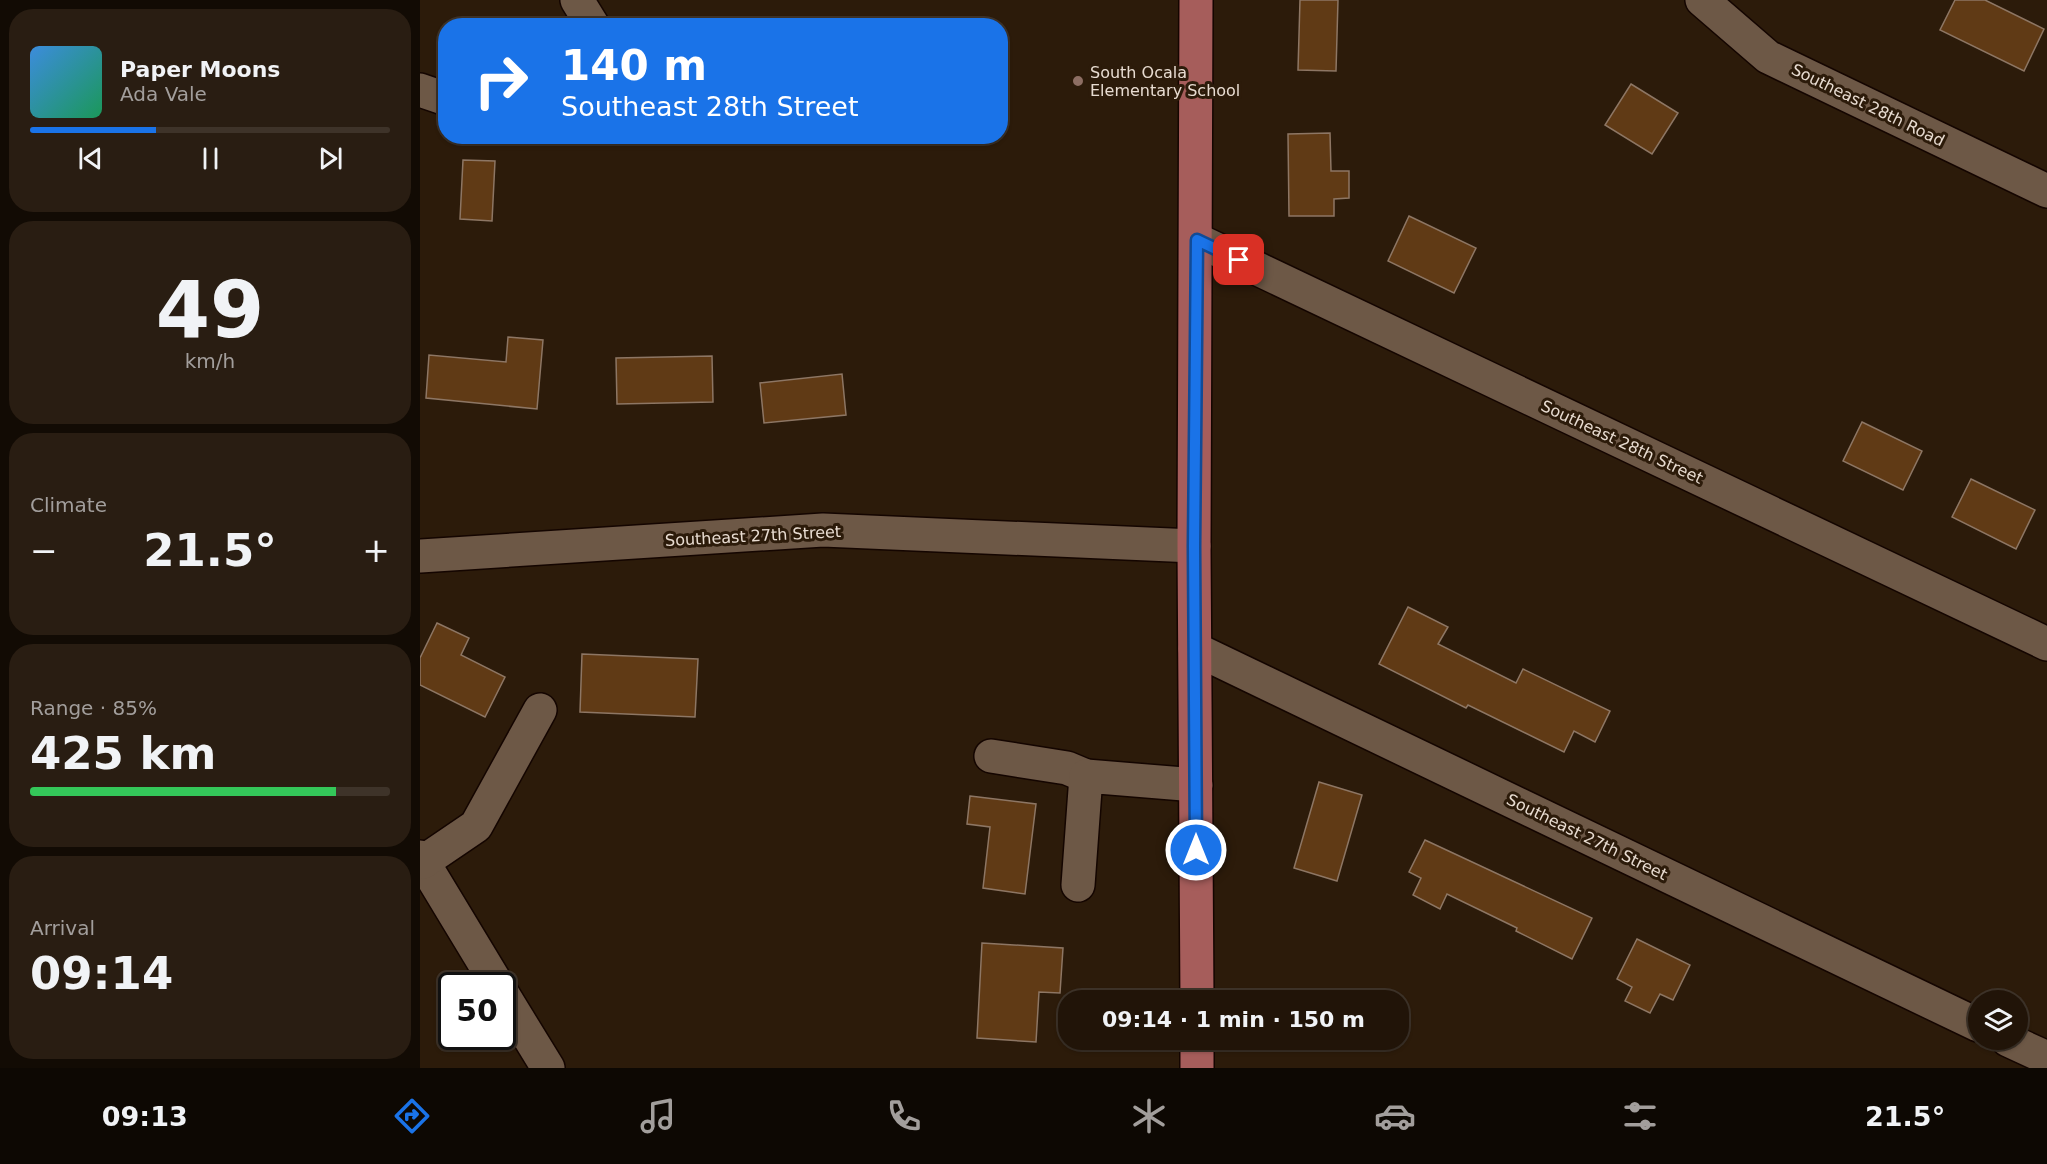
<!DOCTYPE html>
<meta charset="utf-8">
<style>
:root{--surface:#211408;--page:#291d12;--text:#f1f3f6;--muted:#a29e9c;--line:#3e3329;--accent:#1a73e8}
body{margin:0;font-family:"DejaVu Sans",sans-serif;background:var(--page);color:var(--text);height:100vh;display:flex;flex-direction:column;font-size:22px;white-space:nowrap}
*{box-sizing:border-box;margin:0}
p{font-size:20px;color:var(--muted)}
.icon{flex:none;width:33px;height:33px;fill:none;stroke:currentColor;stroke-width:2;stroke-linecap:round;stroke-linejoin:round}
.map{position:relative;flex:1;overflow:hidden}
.drawer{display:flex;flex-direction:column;gap:9px;padding:9px;background:#120b04;width:420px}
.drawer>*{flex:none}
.top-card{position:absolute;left:18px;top:18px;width:570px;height:126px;border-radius:24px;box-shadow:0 2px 4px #0004,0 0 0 2px var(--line);background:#1a73e8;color:#fff;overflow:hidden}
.buttons{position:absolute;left:1548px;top:990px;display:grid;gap:12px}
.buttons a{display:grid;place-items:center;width:60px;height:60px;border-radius:50%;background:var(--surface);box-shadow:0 2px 4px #0004,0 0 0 2px var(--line);font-size:30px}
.speed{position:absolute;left:18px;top:972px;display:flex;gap:12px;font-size:30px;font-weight:700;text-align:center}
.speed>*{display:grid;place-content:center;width:78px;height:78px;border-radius:50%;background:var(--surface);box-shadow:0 2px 4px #0004,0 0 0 2px var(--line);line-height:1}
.speed .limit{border:3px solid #111;border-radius:9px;background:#fff;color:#111}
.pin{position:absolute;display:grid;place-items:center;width:51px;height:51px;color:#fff;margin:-26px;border-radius:12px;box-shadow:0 3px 9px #0006}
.me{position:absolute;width:66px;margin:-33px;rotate:0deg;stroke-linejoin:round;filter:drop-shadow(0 0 4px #0008)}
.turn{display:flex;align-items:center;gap:21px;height:126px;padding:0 24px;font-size:27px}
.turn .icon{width:78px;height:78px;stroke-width:2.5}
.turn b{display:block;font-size:42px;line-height:51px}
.big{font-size:45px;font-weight:800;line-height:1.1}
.drawer .tile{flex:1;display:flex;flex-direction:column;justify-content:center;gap:9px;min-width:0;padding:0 21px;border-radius:24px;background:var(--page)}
.drawer .dial{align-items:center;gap:0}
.dial b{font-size:78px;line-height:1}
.song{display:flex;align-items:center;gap:18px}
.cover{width:72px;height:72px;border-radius:9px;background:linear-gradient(135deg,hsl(210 70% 55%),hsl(150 70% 35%))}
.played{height:6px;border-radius:3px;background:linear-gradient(90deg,var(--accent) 35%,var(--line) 35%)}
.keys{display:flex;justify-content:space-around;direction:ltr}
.heat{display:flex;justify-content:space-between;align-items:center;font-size:33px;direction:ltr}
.charge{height:9px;border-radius:4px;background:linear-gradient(90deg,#34c759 85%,var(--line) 0)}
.trip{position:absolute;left:638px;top:990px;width:351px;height:60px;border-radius:24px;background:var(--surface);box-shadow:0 2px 4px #0004,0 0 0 2px var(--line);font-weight:800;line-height:60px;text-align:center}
.tabs{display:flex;height:96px;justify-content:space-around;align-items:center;background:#0d0803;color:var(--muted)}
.tabs .icon{width:42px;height:42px}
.tabs .active{color:var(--accent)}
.tabs b{font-size:27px;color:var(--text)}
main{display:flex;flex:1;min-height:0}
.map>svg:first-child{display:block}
.building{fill:#603a15;stroke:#8d7664;stroke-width:1.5}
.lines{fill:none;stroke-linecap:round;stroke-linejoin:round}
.minor-casing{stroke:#140500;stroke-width:36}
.major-casing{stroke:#140500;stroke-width:36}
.minor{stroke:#6d5846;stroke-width:33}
.major{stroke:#a65d5b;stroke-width:33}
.route-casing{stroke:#114b97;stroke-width:15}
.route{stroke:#1a73e8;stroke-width:10}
.education-dot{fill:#8d6e63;stroke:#2c1b0a;stroke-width:2}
.labels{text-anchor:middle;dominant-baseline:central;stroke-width:6;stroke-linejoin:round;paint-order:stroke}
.poi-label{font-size:16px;fill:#e8dcd1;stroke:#2c1b0a;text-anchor:start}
.street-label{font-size:16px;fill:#e8dcd1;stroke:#2c1b0a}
</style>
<main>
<section class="drawer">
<div class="tile">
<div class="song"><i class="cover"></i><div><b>Paper Moons</b><p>Ada Vale</p></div></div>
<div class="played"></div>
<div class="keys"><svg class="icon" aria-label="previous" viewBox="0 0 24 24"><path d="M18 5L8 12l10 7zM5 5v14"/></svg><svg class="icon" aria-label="pause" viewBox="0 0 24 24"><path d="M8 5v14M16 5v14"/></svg><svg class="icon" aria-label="next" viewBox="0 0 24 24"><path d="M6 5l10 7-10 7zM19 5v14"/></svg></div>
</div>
<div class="tile dial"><b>49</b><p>km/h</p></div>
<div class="tile"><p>Climate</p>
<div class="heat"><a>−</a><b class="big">21.5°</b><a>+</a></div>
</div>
<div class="tile"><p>Range · 85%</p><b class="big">425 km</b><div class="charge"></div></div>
<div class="tile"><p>Arrival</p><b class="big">09:14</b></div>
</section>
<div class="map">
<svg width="1627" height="1068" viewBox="0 0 1627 1068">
<rect width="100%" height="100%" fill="#2c1b0a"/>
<g class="building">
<path d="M 880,0 L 918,0 L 916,71 L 878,70 Z"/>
<path d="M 1535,0 L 1565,0 L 1624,29 L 1604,71 L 1520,30 Z"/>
<path d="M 1211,84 L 1258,113 L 1232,154 L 1185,125 Z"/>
<path d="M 910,133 L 911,171 L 929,171 L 929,198 L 914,199 L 914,216 L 869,216 L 868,134 Z"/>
<path d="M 43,160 L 75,161 L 72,221 L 40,219 Z"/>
<path d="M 989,216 L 1056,248 L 1034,293 L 968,261 Z"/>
<path d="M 88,337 L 123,340 L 117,409 L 6,398 L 9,355 L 86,362 Z"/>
<path d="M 292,356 L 293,402 L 197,404 L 196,358 Z"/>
<path d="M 422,374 L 426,415 L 344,423 L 340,383 Z"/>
<path d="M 1442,422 L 1502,451 L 1483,490 L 1423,461 Z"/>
<path d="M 1551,479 L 1615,510 L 1596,549 L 1532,517 Z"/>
<path d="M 988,607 L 1028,627 L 1018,644 L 1096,683 L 1103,669 L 1190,711 L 1175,742 L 1154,731 L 1144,752 L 1048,705 L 1046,708 L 959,664 Z"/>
<path d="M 17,623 L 49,638 L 41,655 L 85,677 L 65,717 L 0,685 L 0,658 Z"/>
<path d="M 162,654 L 278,659 L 275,717 L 160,712 Z"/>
<path d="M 899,782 L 942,795 L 917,881 L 874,868 Z"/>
<path d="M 550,796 L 616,804 L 605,894 L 563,888 L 570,827 L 547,824 Z"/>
<path d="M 1005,840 L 1172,918 L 1152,959 L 1096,931 L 1097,928 L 1027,894 L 1020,909 L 993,895 L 1001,878 L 989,872 Z"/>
<path d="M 1217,939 L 1270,965 L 1253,1000 L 1240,994 L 1230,1013 L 1205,1001 L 1212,987 L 1197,979 Z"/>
<path d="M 562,943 L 643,948 L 640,993 L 619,992 L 616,1042 L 557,1038 Z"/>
</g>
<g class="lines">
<defs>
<g id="minor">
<path d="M 157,0 L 173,26"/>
<path d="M 1282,0 L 1348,57 L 1627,191"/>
<path d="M 0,90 L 26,99"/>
<path d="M 777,240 L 1627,644"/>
<path d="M 0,556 L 403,530 L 774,546"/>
<path d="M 775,649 L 1558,1025"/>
<path d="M 571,756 L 647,768 L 666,776"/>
<path d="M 0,857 L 78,986"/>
<path d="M 3,862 L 56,826 L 120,710"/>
<path d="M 658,885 L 666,776 L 776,785"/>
<path d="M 82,993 L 128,1068"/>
<path d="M 1588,1040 L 1627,1058"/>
</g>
<g id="major">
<path d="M 776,0 L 774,546 L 777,1000"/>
<path d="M 777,1040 L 777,1068"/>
</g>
</defs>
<use href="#minor" class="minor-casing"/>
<use href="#major" class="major-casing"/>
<use href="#minor" class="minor"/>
<use href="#major" class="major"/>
</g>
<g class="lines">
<defs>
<path id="route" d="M 776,850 L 774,546 L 777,240 L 819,260"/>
</defs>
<use href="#route" class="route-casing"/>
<use href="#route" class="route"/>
</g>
<circle class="education-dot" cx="658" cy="81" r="6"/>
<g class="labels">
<g class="poi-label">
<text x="670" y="72">South Ocala<tspan x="670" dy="18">Elementary School</tspan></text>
</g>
<g class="street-label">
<text transform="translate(1448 105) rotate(26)">Southeast 28th Road</text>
<text transform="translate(1202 442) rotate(25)">Southeast 28th Street</text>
<text transform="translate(333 536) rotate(-3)">Southeast 27th Street</text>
<text transform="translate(1167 837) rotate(26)">Southeast 27th Street</text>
</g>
</g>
</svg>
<div class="buttons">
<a><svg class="icon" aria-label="layers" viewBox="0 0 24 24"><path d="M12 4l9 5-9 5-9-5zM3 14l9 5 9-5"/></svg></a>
</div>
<div class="speed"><div class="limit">50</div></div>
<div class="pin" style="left:819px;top:260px;background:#d93025"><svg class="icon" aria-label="arrive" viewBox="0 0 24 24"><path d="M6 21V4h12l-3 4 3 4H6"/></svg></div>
<svg class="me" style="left:776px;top:850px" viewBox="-20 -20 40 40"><circle r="17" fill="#1a73e8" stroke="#fff" stroke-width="3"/><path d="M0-11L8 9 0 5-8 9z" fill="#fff"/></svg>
<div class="trip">09:14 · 1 min · 150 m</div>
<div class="top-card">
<div class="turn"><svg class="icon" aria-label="right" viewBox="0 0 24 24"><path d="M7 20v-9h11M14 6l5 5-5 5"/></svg><div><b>140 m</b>Southeast 28th Street</div></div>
</div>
</div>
</main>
<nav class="tabs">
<b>09:13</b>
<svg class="icon active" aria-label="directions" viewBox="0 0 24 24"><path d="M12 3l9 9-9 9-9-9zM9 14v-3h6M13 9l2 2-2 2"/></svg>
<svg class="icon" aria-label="music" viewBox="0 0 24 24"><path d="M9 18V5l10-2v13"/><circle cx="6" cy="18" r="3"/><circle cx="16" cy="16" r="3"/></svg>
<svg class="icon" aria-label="phone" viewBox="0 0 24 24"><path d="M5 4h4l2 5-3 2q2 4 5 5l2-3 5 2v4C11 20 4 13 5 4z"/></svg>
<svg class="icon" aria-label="climate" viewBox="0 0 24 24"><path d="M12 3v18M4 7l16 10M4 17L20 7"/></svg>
<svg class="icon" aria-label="car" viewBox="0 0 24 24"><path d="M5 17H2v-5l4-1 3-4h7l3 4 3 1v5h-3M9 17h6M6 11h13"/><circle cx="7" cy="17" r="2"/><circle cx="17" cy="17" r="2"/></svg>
<svg class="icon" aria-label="filters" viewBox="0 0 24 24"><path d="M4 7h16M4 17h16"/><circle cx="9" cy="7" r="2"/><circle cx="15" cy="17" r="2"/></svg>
<b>21.5°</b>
</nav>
